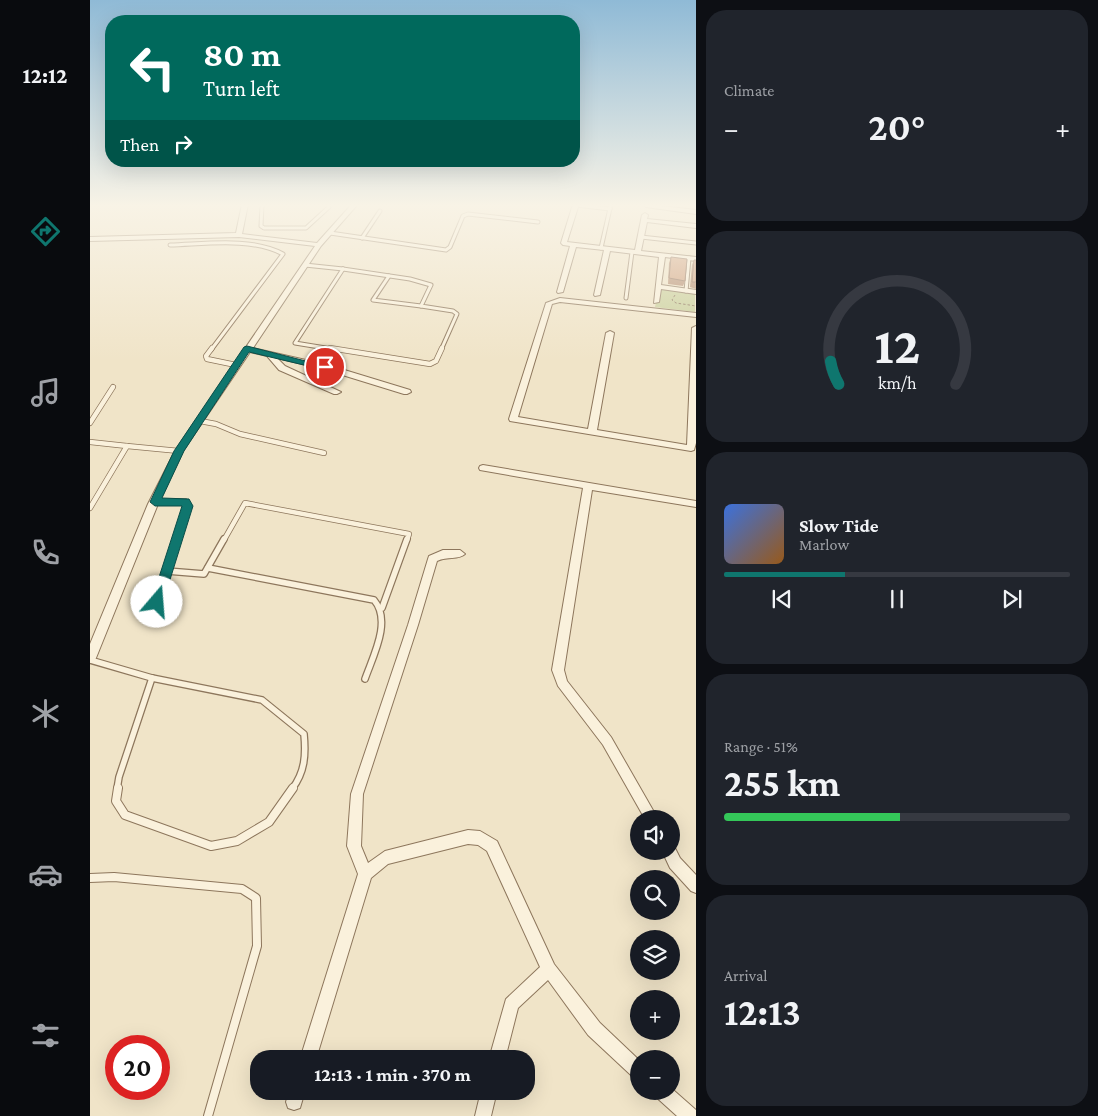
<!DOCTYPE html>
<meta charset="utf-8">
<style>
:root{--surface:#171b24;--page:#20242c;--text:#f1f3f6;--muted:#9ea1a6;--line:#363941;--accent:#0f766e}
body{margin:0;font-family:"Crimson Pro",serif;background:var(--page);color:var(--text);height:100vh;display:flex;flex-direction:column;font-size:19px;white-space:nowrap}
*{box-sizing:border-box;margin:0}
p{font-size:16px;color:var(--muted)}
.icon{flex:none;width:28px;height:28px;fill:none;stroke:currentColor;stroke-width:2;stroke-linecap:round;stroke-linejoin:round}
.map{position:relative;flex:1;overflow:hidden}
.drawer{display:flex;flex-direction:column;gap:10px;padding:10px;background:#0d0f14;width:402px}
.drawer>*{flex:none}
.hud{position:absolute;left:15px;top:15px;width:475px;height:152px;border-radius:20px;box-shadow:0 5px 20px #0002;background:#00695c;color:#fff;overflow:hidden}
.controls{position:absolute;left:540px;top:810px;display:grid;gap:10px}
.controls a{display:grid;place-items:center;width:50px;height:50px;border-radius:50%;background:var(--surface);box-shadow:0 5px 20px #0002;font-size:25px}
.speed{position:absolute;left:15px;top:1035px;display:flex;gap:10px;font-size:25px;font-weight:700;text-align:center}
.speed>*{display:grid;place-content:center;width:65px;height:65px;border-radius:50%;background:var(--surface);box-shadow:0 5px 20px #0002;line-height:1}
.speed .limit{border:8px solid #d22;background:#fff;color:#111}
.pin{position:absolute;display:grid;place-items:center;width:42px;height:42px;color:#fff;margin:-21px;border:2px solid #fff;border-radius:50%;box-shadow:0 1px 5px #0007}
.me{position:absolute;width:55px;margin:-28px;rotate:18deg;stroke-linejoin:round;filter:drop-shadow(0 0 4px #0008)}
.turn{display:flex;align-items:center;gap:18px;height:105px;padding:0 15px;font-size:22px}
.turn .icon{width:65px;height:65px;stroke-width:2.5}
.turn b{display:block;font-size:35px;line-height:42px}
.then{display:flex;align-items:center;height:48px;padding:0 15px;background:#0003;gap:10px;font-size:19px}
.big{font-size:38px;font-weight:700;line-height:1.1}
.drawer .tile{flex:1;display:flex;flex-direction:column;justify-content:center;gap:8px;min-width:0;padding:0 18px;border-radius:20px;background:var(--page)}
.drawer .dial{align-items:center;gap:0}
.dial svg{height:130px;overflow:visible;fill:none;stroke:var(--line);stroke-width:7;stroke-linecap:round;text-anchor:middle}
.dial text{fill:var(--text);stroke:none}
.song{display:flex;align-items:center;gap:15px}
.cover{width:60px;height:60px;border-radius:8px;background:linear-gradient(135deg,hsl(220 70% 55%),hsl(30 70% 35%))}
.played{height:5px;border-radius:2px;background:linear-gradient(90deg,var(--accent) 35%,var(--line) 35%)}
.keys{display:flex;justify-content:space-around;direction:ltr}
.heat{display:flex;justify-content:space-between;align-items:center;font-size:28px;direction:ltr}
.charge{height:8px;border-radius:4px;background:linear-gradient(90deg,#34c759 51%,var(--line) 0)}
.trip{position:absolute;left:160px;top:1050px;width:285px;height:50px;border-radius:20px;background:var(--surface);box-shadow:0 5px 20px #0002;font-weight:700;line-height:50px;text-align:center}
main{display:flex;flex:1;min-height:0}
.tabs{display:flex;flex-direction:column;width:90px;justify-content:space-around;align-items:center;background:#090b0e;color:var(--muted)}
.tabs .icon{width:35px;height:35px}
.tabs .selected{color:var(--accent)}
.tabs b{font-size:22px;color:var(--text)}
.map>svg:first-child{display:block}
.green{fill:#c9cf9b}
.lines{fill:none;stroke-linecap:round;stroke-linejoin:round}
.service-far3-casing{stroke:#8d765c;stroke-width:5}
.service-far2-casing{stroke:#8d765c;stroke-width:6}
.service-far1-casing{stroke:#8d765c;stroke-width:8}
.service-casing{stroke:#8d765c;stroke-width:10}
.minor-casing{stroke:#8d765c;stroke-width:2}
.path{stroke:#8d765c;stroke-width:1;stroke-dasharray:2.5 2;stroke-linecap:butt}
.service-far3{stroke:#faf1dc;stroke-width:3}
.service-far2{stroke:#faf1dc;stroke-width:4.5}
.service-far1{stroke:#faf1dc;stroke-width:5.5}
.service{stroke:#faf1dc;stroke-width:8}
.minor{fill:#faf1dc;fill-rule:evenodd}
.wall{fill:#b2896c}
.building{fill:#cf9f7d;stroke:#916f58}
.route{fill:#0f766e;stroke:#0a4d48}
</style>
<main>
<nav class="tabs">
<b>12:12</b>
<svg class="icon selected" aria-label="directions" viewBox="0 0 24 24"><path d="M12 3l9 9-9 9-9-9zM9 14v-3h6M13 9l2 2-2 2"/></svg>
<svg class="icon" aria-label="music" viewBox="0 0 24 24"><path d="M9 18V5l10-2v13"/><circle cx="6" cy="18" r="3"/><circle cx="16" cy="16" r="3"/></svg>
<svg class="icon" aria-label="phone" viewBox="0 0 24 24"><path d="M5 4h4l2 5-3 2q2 4 5 5l2-3 5 2v4C11 20 4 13 5 4z"/></svg>
<svg class="icon" aria-label="climate" viewBox="0 0 24 24"><path d="M12 3v18M4 7l16 10M4 17L20 7"/></svg>
<svg class="icon" aria-label="car" viewBox="0 0 24 24"><path d="M5 17H2v-5l4-1 3-4h7l3 4 3 1v5h-3M9 17h6M6 11h13"/><circle cx="7" cy="17" r="2"/><circle cx="17" cy="17" r="2"/></svg>
<svg class="icon" aria-label="filters" viewBox="0 0 24 24"><path d="M4 7h16M4 17h16"/><circle cx="9" cy="7" r="2"/><circle cx="15" cy="17" r="2"/></svg>
</nav>
<div class="map">
<svg width="606" height="1116" viewBox="0 0 606 1116">
<rect width="100%" height="100%" fill="#f0e4c8"/>
<path class="green" d="M 569,288 L 605,292 L 605,312 L 565,307 Z"/>
<g class="lines">
<defs>
<g id="service-far3">
<path d="M 172,204 L 171,226 L 174,228 L 216,228 L 239,207 L 239,204"/>
<path d="M 486,205 L 520,209"/>
<path d="M 240,233 L 356,250 L 360,247 L 373,216 L 378,214 L 448,222"/>
<path d="M 551,237 L 606,243"/>
<path d="M 272,238 L 290,211"/>
<path d="M 80,245 C 116,244 161,237 193,254 L 121,350"/>
<path d="M 511,248 L 521,204"/>
<path d="M 215,265 L 253,269"/>
<path d="M 253,269 L 320,279 L 341,285 L 331,306 L 363,311 L 367,314 L 351,350"/>
<path d="M 299,276 L 283,300 L 331,306"/>
<path d="M 596,291 L 599,258"/>
<path d="M 536,298 L 542,252"/>
<path d="M 248,350 L 205,343 L 253,269"/>
</g>
<g id="service-far2">
<path d="M 122,348 L 116,356 L 117,359 L 146,365"/>
<path d="M 240,348 L 340,364 L 346,361 L 352,348"/>
<path d="M 110,421 L 126,424 L 150,434 L 234,453"/>
<path d="M 0,423 L 23,387"/>
<path d="M 0,442 L 37,446"/>
<path d="M 65,502 L 95,501 L 98,506 L 87,540"/>
<path d="M 0,508 L 37,446 L 89,451"/>
<path d="M 134,540 L 155,503 L 319,534 L 317,540"/>
</g>
<g id="service-far1">
<path d="M 118,568 L 284,600 C 302,621 283,656 275,679"/>
<path d="M 77,571 L 114,574 L 134,539"/>
<path d="M 67,602 L 87,539"/>
<path d="M 292,608 L 317,539"/>
<path d="M 0,660 L 62,678"/>
<path d="M 62,678 L 172,700 L 214,734 C 216,755 215,772 202,789"/>
<path d="M 27,789 L 29,777 L 62,678"/>
</g>
<g id="service">
<path d="M 28,788 L 26,801 L 35,815 L 121,846 L 147,841 L 179,822 L 203,788"/>
<path d="M 0,878 L 24,877 L 152,889 L 166,898 L 167,946 L 118,1116"/>
</g>
<g id="minor">
<path d="M 152,204 L 158,204 L 152,234 L 227,243 L 262,204 L 268,204 L 231,246 L 163,348 L 238,365 L 320,390 L 321,392 L 317,394 L 314,394 L 233,369 L 187,358 L 195,366 L 251,392 L 247,394 L 244,394 L 189,370 L 177,356 L 160,352 L 93,451 L 68,504 L 6,658 L 4,661 L 0,663 L 0,644 L 58,504 L 85,451 L 225,246 L 149,237 L 0,241 L 0,237 L 146,233 Z"/>
<path d="M 483,204 L 489,204 L 477,242 L 545,250 L 552,215 L 555,213 L 558,215 L 557,219 L 606,224 L 606,228 L 557,222 L 551,251 L 606,257 L 606,261 L 575,257 L 571,285 L 606,290 L 606,294 L 571,289 L 569,302 L 564,303 L 569,257 L 520,251 L 510,295 L 505,296 L 504,295 L 514,250 L 486,247 L 473,292 L 468,293 L 467,292 L 480,246 L 473,245 L 471,243 Z"/>
<path d="M 554,204 L 606,210 L 606,214 L 556,207 Z"/>
<path d="M 470,298 L 606,313 L 606,317 L 470,302 L 462,304 L 428,417 L 498,429 L 516,333 L 520,331 L 524,333 L 507,430 L 597,445 L 602,328 L 606,326 L 606,443 L 604,450 L 601,451 L 420,421 L 419,419 L 456,303 Z"/>
<path d="M 393,465 L 606,501 L 606,507 L 502,490 L 474,670 L 477,681 L 521,737 L 568,819 L 555,819 L 513,745 L 468,686 L 462,670 L 493,488 L 390,470 L 389,468 L 390,466 Z"/>
<path d="M 353,550 L 370,550 L 375,554 C 369,560 357,556 347,561 L 328,625 L 273,794 L 271,846 L 278,863 L 295,851 L 378,830 L 390,831 L 407,841 L 464,964 L 510,1023 L 549,1060 L 549,1079 L 543,1077 L 498,1035 L 458,980 L 428,1008 L 415,1059 L 399,1059 L 416,999 L 450,967 L 397,851 L 388,845 L 378,844 L 298,864 L 281,878 L 226,1059 L 210,1059 L 268,874 L 257,846 L 261,794 L 318,625 L 338,559 L 339,556 Z"/>
<path d="M 581,845 L 584,846 L 590,858 L 606,875 L 606,893 L 601,891 L 580,868 L 572,851 L 581,851 Z"/>
<path d="M 581,1088 L 606,1110 L 606,1116 L 587,1116 L 566,1097 L 564,1091 L 581,1091 Z"/>
<path d="M 199,1091 L 215,1091 L 210,1108 L 204,1110 L 198,1108 L 196,1102 Z"/>
<path d="M 391,1091 L 407,1091 L 401,1116 L 385,1116 Z"/>
</g>
</defs>
<use href="#service-far3" class="service-far3-casing"/>
<use href="#service-far2" class="service-far2-casing"/>
<use href="#service-far1" class="service-far1-casing"/>
<use href="#service" class="service-casing"/>
<use href="#minor" class="minor-casing"/>
<path class="path" d="M 585,295 L 582,300 L 586,303 L 606,306"/>
<use href="#service-far3" class="service-far3"/>
<use href="#service-far2" class="service-far2"/>
<use href="#service-far1" class="service-far1"/>
<use href="#service" class="service"/>
<use href="#minor" class="minor"/>
</g>
<g class="wall">
<path d="M 581,257 L 595,281 L 593,286 L 578,284 L 579,263 Z"/>
<path d="M 604,260 L 606,260 L 606,289 L 600,287 L 602,265 Z"/>
</g>
<g class="building">
<path d="M 581,257 L 597,259 L 595,281 L 579,278 Z"/>
<path d="M 604,260 L 606,260 L 606,282 L 602,282 Z"/>
</g>
<linearGradient id="sky" x2="0" y2="1"><stop stop-color="#8fbad6"/><stop offset="0.57" stop-color="#f8f3e6"/><stop offset="1" stop-color="#f8f3e6" stop-opacity="0"/></linearGradient>
<rect width="606" height="360" fill="url(#sky)"/>
<path class="route" d="M 157,346 L 239,367 L 235,370 L 159,352 L 94,451 L 72,498 L 99,499 L 103,506 L 73,602 L 71,605 L 63,605 L 61,602 L 92,506 L 65,506 L 60,502 L 84,451 L 154,347 Z"/>
</svg>
<div class="controls">
<a><svg class="icon" aria-label="sound" viewBox="0 0 24 24"><path d="M4 9h4l5-4v14l-5-4H4zM17 9q2 3 0 6"/></svg></a>
<a><svg class="icon" aria-label="search" viewBox="0 0 24 24"><circle cx="10" cy="10" r="6"/><path d="M15 15l6 6"/></svg></a>
<a><svg class="icon" aria-label="layers" viewBox="0 0 24 24"><path d="M12 4l9 5-9 5-9-5zM3 14l9 5 9-5"/></svg></a>
<a>+</a>
<a>−</a>
</div>
<div class="speed"><div class="limit">20</div></div>
<div class="pin" style="left:235px;top:367px;background:#d93025"><svg class="icon" aria-label="arrive" viewBox="0 0 24 24"><path d="M6 21V4h12l-3 4 3 4H6"/></svg></div>
<svg class="me" style="left:67px;top:602px" viewBox="-20 -20 40 40"><circle r="19" fill="#fff"/><path d="M0-13L10 11 0 6-10 11z" fill="#0f766e"/></svg>
<div class="trip">12:13 · 1 min · 370 m</div>
<div class="hud">
<div class="turn"><svg class="icon" aria-label="left" viewBox="0 0 24 24"><path d="M17 20v-9H6M10 6l-5 5 5 5"/></svg><div><b>80 m</b>Turn left</div></div>
<div class="then">Then<svg class="icon" aria-label="right" viewBox="0 0 24 24"><path d="M7 20v-9h11M14 6l5 5-5 5"/></svg></div>
</div>
</div>
<section class="drawer">
<div class="tile"><p>Climate</p>
<div class="heat"><a>−</a><b class="big">20°</b><a>+</a></div>
</div>
<div class="tile dial"><svg viewBox="0 0 100 80">
<path d="M14 69A42 42 0 1 1 86 69"/>
<path d="M14 69A42 42 0 0 1 9 55" stroke="#0f766e"/>
<text x="50" y="56" font-size="32" font-weight="700">12</text>
<text x="50" y="72" font-size="11">km/h</text>
</svg></div>
<div class="tile">
<div class="song"><i class="cover"></i><div><b>Slow Tide</b><p>Marlow</p></div></div>
<div class="played"></div>
<div class="keys"><svg class="icon" aria-label="previous" viewBox="0 0 24 24"><path d="M18 5L8 12l10 7zM5 5v14"/></svg><svg class="icon" aria-label="pause" viewBox="0 0 24 24"><path d="M8 5v14M16 5v14"/></svg><svg class="icon" aria-label="next" viewBox="0 0 24 24"><path d="M6 5l10 7-10 7zM19 5v14"/></svg></div>
</div>
<div class="tile"><p>Range · 51%</p><b class="big">255 km</b><div class="charge"></div></div>
<div class="tile"><p>Arrival</p><b class="big">12:13</b></div>
</section>
</main>
